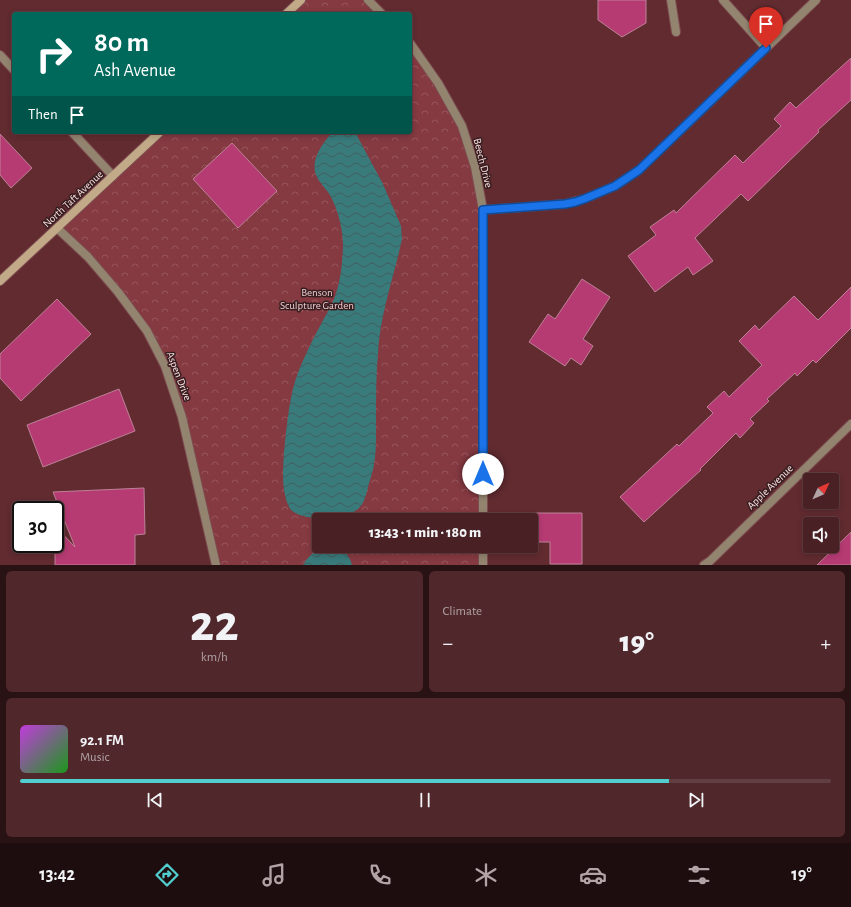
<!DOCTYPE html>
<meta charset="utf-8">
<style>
:root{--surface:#492024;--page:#50282c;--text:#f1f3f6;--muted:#b1a3a6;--line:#613e41;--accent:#52cdce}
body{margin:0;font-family:"Alegreya Sans",sans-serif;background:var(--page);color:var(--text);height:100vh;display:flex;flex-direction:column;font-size:15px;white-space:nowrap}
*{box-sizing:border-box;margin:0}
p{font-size:13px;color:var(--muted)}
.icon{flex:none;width:22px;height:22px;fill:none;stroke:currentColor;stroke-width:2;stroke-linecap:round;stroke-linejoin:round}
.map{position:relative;height:565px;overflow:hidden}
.side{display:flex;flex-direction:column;gap:6px;padding:6px;background:#281214;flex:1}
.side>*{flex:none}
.top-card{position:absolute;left:12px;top:12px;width:400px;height:122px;border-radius:4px;box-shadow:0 2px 6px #0003,0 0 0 1px var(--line);background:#00695c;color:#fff;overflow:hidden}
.needle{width:26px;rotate:46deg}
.fabs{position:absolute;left:803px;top:473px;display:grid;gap:8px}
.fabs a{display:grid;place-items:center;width:36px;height:36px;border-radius:4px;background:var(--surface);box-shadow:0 2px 6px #0003,0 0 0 1px var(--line);font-size:20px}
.speed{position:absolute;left:12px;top:501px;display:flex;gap:8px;font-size:20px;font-weight:700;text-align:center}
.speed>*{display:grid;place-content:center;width:52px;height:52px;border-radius:50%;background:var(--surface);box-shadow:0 2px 6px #0003,0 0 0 1px var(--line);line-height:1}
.speed .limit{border:2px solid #111;border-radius:6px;background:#fff;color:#111}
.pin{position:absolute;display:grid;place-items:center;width:34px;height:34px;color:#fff;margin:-41px -17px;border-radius:50% 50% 50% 0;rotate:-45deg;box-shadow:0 0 4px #0007}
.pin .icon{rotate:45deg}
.me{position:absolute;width:44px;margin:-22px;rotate:0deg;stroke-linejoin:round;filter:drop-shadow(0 0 3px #0008)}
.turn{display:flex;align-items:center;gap:14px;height:84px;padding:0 16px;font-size:18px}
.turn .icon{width:52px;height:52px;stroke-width:2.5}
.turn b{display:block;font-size:28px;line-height:34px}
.then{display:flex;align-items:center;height:38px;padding:0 16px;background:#0003;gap:8px;font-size:15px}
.big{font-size:30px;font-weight:800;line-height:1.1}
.side .tile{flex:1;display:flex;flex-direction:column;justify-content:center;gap:6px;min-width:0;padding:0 14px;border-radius:6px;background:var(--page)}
.side .dial{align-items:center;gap:0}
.dial b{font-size:52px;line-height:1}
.song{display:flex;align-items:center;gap:12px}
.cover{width:48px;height:48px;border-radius:6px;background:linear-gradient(135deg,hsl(290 70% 55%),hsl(120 70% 35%))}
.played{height:4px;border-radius:2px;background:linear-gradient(90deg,var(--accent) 80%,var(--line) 80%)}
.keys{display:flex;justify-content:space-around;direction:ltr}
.heat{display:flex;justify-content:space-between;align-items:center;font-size:22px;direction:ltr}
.side .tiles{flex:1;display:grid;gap:6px;grid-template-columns:1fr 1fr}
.tile:last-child{grid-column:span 2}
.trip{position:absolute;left:312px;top:513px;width:226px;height:40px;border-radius:4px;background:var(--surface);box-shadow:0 2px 6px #0003,0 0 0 1px var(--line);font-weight:800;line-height:40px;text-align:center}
.menu{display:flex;height:64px;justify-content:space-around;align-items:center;background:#1d0d0e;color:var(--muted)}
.menu .icon{width:28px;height:28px}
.menu .active{color:var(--accent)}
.menu b{font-size:18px;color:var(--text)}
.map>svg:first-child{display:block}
.park{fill:url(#park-crowns)}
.water{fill:url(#water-waves)}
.building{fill:#b63b73;stroke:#bd8197}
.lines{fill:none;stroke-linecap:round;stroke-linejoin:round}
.service-casing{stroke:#7d4c50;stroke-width:10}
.minor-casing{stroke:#7d4c50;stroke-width:10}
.secondary-casing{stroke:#7d4c50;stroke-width:10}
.service{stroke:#93846f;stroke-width:8}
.minor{stroke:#93846f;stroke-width:8}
.secondary{stroke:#c2aa88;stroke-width:8}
.route-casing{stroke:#114b97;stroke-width:10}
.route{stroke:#1a73e8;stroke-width:7}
.labels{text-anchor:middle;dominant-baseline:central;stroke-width:3;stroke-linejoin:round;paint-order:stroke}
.street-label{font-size:11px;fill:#fee1e2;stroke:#361d1f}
.park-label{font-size:11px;fill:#f0cdcf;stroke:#361d1f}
</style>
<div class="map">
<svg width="851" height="565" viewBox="0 0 851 565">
<defs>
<pattern id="park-crowns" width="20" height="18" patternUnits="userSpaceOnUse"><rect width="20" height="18" fill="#853941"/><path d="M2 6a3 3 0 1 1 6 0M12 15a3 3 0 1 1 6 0" fill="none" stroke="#97555c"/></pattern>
<pattern id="water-waves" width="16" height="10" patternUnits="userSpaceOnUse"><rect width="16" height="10" fill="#397a7b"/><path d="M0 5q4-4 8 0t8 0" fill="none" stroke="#425f60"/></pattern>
</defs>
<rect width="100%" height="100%" fill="#612b30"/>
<g class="park">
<path d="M 301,0 L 368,0 L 382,14 L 286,14 Z"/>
<path d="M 410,43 L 462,126 L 483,210 L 483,520 L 319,520 L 319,546 L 483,546 L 483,565 L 216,565 L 165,366 L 118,292 L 57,228 L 160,132 L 410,132 Z"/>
</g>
<g class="water">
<path d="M 333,132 L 355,132 L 383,184 L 401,226 L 402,239 C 394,277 380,314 378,353 C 376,375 376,398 376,421 C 376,441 377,461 370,480 C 367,489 366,501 359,508 C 348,520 297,523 289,507 C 281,490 283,470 284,452 C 287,425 289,395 299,370 C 305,355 312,341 320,326 C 325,316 332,306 335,296 C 341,281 342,263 343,248 C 343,230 339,213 331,197 C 327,189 319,183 316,175 C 310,160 323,142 333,132 Z"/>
<path d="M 331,548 C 343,549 349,554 352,565 L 303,565 C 310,553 318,549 331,548 Z"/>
</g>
<g class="building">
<path d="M 598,0 L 646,0 L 646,23 L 622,37 L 598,20 Z"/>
<path d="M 851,58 L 851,100 L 818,130 L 819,132 L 748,201 L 741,194 L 695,238 L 713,261 L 693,275 L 688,267 L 655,292 L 628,256 L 656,235 L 650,227 L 674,210 L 676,213 L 735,155 L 743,163 L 781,126 L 774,119 L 790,102 L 796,108 Z"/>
<path d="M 0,134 L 32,168 L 11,188 L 0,175 Z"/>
<path d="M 232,143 L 277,191 L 238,228 L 193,179 Z"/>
<path d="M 582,279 L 610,297 L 583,339 L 593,346 L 581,365 L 571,358 L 565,366 L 529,342 L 548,314 L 555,319 Z"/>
<path d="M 851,287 L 851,328 L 816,363 L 813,360 L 797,376 L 795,373 L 767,399 L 769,401 L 750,419 L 754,423 L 740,438 L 736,433 L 700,469 L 701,470 L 644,522 L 620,497 L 677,444 L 679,446 L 713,413 L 707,407 L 724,391 L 729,397 L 762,365 L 739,341 L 755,325 L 759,330 L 794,296 L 818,320 Z"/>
<path d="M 57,299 L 91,334 L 21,401 L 0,378 L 0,354 Z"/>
<path d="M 119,389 L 135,431 L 43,467 L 27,425 Z"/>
<path d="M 144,488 L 145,534 L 135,535 L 135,565 L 55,565 L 55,526 L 75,547 L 53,492 Z"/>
<path d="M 531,513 L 582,513 L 582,564 L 550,564 L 550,542 L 531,542 Z"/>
<path d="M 851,532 L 851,565 L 817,565 Z"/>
</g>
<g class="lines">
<defs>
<g id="service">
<path d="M 671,0 L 676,32"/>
<path d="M 723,0 L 766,48"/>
</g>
<g id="minor">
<path d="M 368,0 L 382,14"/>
<path d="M 410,43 L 438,83 L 462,126 L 475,167 L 483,210 L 483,520"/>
<path d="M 0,55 L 14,70"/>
<path d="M 72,132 L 113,176"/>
<path d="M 483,210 L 565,204 L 584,199 L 615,186 L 639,170 L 816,0"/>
<path d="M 57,228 L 88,257 L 118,292 L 147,331 L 165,366 L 182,417 L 216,565"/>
<path d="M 483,565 L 483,546"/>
<path d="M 704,565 L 710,561 L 851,424"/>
</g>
<g id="secondary">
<path d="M 286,14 L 301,0"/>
<path d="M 0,281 L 160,132"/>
</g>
</defs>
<use href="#service" class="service-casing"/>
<use href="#minor" class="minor-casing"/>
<use href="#secondary" class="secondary-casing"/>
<use href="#service" class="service"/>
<use href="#minor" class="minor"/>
<use href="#secondary" class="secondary"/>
</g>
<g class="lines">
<defs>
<path id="route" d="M 483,474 L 483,210 L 565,204 L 575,202 L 584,199 L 615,186 L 639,170 L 766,48"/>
</defs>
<use href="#route" class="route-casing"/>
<use href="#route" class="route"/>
</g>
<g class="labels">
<g class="street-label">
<text transform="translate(483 163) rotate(76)">Beech Drive</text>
<text transform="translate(73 199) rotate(-43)">North Taft Avenue</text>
<text transform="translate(179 376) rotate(69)">Aspen Drive</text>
<text transform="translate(770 487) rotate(-44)">Apple Avenue</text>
</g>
<g class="park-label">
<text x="317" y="292">Benson<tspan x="317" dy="13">Sculpture Garden</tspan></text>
</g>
</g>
</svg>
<div class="fabs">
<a><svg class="needle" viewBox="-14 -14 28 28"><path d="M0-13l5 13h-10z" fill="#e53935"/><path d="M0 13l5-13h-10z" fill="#b1a3a6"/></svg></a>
<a><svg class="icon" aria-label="sound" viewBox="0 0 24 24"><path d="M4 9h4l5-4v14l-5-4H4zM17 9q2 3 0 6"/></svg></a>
</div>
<div class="speed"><div class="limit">30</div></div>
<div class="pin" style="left:766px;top:48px;background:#d93025"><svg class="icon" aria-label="arrive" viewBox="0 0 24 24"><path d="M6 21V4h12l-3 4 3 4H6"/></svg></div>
<svg class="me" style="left:483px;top:474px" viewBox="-20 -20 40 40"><circle r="19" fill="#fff"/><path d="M0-13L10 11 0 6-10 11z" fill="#1a73e8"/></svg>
<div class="trip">13:43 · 1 min · 180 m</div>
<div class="top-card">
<div class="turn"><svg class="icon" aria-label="right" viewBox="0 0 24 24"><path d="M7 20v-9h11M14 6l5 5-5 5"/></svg><div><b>80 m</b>Ash Avenue</div></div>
<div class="then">Then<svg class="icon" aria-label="arrive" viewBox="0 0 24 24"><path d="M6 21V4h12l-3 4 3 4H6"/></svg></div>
</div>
</div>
<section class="side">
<div class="tiles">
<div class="tile dial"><b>22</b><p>km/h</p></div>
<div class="tile"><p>Climate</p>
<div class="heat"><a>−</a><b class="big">19°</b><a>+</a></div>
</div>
<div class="tile">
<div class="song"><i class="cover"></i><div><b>92.1 FM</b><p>Music</p></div></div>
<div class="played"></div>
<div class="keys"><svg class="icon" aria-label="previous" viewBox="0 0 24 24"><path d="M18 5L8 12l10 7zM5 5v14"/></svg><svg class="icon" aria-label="pause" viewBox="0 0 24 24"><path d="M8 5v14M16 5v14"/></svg><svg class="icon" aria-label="next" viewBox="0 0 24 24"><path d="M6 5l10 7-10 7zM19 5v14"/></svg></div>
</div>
</div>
</section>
<nav class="menu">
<b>13:42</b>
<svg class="icon active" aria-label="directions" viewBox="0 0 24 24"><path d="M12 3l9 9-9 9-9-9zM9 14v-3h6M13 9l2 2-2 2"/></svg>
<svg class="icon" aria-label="music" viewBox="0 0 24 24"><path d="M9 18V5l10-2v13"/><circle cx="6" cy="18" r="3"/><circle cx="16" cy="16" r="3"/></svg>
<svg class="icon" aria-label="phone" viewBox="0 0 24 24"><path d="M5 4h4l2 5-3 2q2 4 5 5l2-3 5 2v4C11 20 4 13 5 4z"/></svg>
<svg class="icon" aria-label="climate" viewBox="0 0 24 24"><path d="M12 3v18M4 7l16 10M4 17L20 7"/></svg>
<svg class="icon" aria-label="car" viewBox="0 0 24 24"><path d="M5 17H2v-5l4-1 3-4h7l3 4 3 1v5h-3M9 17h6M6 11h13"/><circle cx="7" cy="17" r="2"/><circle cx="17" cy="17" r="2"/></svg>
<svg class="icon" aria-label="filters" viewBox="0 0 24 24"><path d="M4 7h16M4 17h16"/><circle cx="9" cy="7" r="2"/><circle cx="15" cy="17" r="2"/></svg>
<b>19°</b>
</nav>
